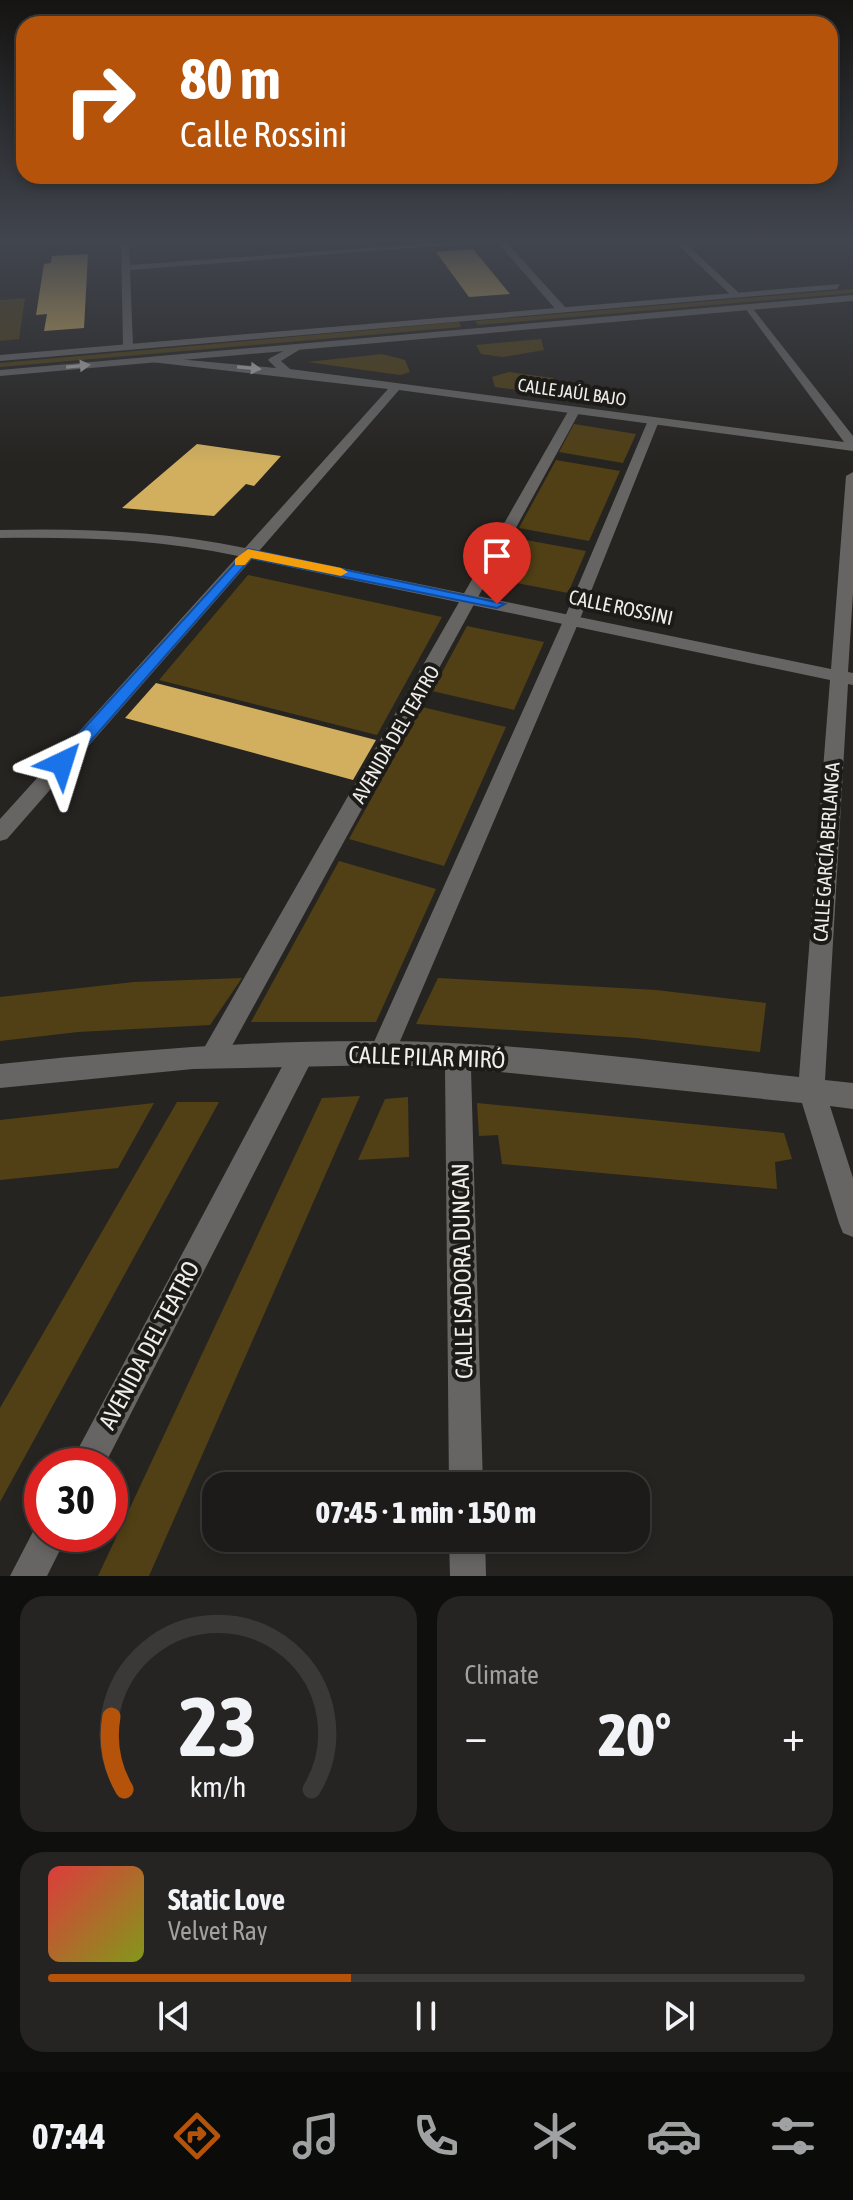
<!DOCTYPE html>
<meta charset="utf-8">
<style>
:root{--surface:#1c1b19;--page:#252422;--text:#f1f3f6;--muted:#a0a1a2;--line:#3a3938;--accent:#b45309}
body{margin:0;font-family:"Asap Condensed",sans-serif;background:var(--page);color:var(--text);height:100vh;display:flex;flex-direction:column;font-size:30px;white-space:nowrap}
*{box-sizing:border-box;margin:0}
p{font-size:26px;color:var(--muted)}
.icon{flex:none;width:44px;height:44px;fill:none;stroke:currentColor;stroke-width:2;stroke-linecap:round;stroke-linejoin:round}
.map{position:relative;height:1576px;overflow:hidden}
.panel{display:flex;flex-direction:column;gap:20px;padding:20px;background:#0f0f0e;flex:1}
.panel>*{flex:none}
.banner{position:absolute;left:16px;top:16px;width:822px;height:168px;border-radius:24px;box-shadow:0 4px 12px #0003,0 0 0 2px var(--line);background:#b45309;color:#fff;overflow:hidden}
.speed{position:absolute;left:24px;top:1448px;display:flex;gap:16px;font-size:40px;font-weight:700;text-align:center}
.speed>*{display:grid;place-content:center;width:104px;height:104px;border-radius:50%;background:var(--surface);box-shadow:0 4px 12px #0003,0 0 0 2px var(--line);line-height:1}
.speed .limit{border:12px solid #d22;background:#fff;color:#111}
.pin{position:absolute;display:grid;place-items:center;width:68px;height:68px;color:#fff;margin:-82px -34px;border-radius:50% 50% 50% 0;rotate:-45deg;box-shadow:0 0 8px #0007}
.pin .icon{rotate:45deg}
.me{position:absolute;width:88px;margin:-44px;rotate:41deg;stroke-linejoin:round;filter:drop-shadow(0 0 6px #0008)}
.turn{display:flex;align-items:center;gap:28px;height:168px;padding:0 32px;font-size:36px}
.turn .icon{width:104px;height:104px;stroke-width:2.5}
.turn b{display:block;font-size:56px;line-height:68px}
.big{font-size:60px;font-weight:800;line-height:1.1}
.panel .card{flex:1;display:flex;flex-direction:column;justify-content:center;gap:12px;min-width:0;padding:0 28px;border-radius:24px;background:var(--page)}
.panel .dial{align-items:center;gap:0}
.dial svg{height:208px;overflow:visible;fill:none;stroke:var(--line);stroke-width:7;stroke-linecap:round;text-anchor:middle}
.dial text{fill:var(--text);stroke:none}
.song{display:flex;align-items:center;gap:24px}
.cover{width:96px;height:96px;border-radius:12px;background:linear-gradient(135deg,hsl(0 70% 55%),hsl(70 70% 35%))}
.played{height:8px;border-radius:4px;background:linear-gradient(90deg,var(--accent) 40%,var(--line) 40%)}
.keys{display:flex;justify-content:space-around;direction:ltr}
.heat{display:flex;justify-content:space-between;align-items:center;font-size:44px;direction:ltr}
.panel .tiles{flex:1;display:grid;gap:20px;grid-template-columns:1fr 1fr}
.card:last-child{grid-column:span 2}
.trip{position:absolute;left:202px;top:1472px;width:448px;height:80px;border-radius:24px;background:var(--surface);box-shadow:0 4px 12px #0003,0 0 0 2px var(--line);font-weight:800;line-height:80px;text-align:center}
.dock{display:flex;height:128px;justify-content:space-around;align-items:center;background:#0b0b0a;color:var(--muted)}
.dock .icon{width:56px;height:56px}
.dock .current{color:var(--accent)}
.dock b{font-size:36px;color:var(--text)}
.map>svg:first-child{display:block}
.green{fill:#514015}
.building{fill:#d1af5f}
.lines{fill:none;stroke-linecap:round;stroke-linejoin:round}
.pedestrian{fill:#666564;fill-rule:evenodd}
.minor{fill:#666564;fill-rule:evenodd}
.tertiary{fill:#666564;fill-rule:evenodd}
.oneway{fill:#b1b0af}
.route{fill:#1a73e8;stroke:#114b97;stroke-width:2}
.slow{fill:#f59e0b}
.labels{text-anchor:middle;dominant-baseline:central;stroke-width:8;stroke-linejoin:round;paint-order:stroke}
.far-street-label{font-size:18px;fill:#efeeec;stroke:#1c1b17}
.street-label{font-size:20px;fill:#efeeec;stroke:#1c1b17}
.near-street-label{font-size:24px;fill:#efeeec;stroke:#1c1b17}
</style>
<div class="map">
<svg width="853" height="1576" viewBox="0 0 853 1576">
<rect width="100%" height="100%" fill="#262421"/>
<g class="green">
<path d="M 853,289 L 853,293 L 478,325 L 475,321 Z"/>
<path d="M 25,298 L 19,339 L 0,341 L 0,300 Z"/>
<path d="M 459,322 L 461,327 L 0,367 L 0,363 Z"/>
<path d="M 541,339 L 544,350 L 503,357 L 481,354 L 476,345 Z"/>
<path d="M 382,354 L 405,360 L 410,372 L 400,375 L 307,362 Z"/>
<path d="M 509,372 L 553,378 L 559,395 L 495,387 L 492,377 Z"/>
<path d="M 574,424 L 636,434 L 623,463 L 559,452 Z"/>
<path d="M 556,460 L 620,471 L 589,541 L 519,528 Z"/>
<path d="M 515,538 L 586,551 L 568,593 L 492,578 Z"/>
<path d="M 248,575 L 442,617 L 377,735 L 159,680 Z"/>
<path d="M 467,626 L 544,642 L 514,710 L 432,691 Z"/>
<path d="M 422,707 L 506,727 L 444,866 L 349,839 Z"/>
<path d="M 339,861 L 436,889 L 376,1022 L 251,1022 Z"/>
<path d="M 242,978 L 210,1025 L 78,1032 L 0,1041 L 0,997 L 134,982 Z"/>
<path d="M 438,978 L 656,990 L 766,1003 L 760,1052 L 636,1038 L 416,1024 Z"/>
<path d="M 360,1096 L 149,1576 L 98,1576 L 322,1098 Z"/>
<path d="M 408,1097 L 409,1157 L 358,1160 L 385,1099 Z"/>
<path d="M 177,1102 L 219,1102 L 0,1502 L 0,1408 Z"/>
<path d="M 154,1103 L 118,1168 L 0,1180 L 0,1120 Z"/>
<path d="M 477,1103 L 784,1133 L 792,1159 L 775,1162 L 777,1189 L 502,1164 L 498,1135 L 479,1136 Z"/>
</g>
<g class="building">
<path d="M 473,249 L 510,294 L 469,297 L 436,252 Z"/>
<path d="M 88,254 L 84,328 L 44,331 L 47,314 L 36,315 L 44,264 L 51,263 L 52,256 Z"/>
<path d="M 197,444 L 281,456 L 254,486 L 246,484 L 214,516 L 122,508 Z"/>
<path d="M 156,683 L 376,740 L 353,780 L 125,718 Z"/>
</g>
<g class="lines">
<g class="pedestrian">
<path d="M 498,243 L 507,243 L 565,307 L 565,311 L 557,311 Z"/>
<path d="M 570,408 L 580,411 L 222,1064 L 213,1068 L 204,1064 L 200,1056 L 204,1048 Z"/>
<path d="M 649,418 L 659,421 L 580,619 L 395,1053 L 391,1061 L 382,1065 L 373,1061 L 369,1053 L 564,619 Z"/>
<path d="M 302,1042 L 311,1046 L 315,1054 L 311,1062 L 104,1466 L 69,1466 L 293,1046 Z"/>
<path d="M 42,1520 L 42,1534 L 68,1534 L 47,1576 L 10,1576 L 38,1522 Z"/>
</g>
<g class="minor">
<path d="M 121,243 L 129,243 L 130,265 L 438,243 L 475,243 L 130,270 L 133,346 L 128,349 L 123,346 Z"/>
<path d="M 676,243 L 685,243 L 738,292 L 738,296 L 732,296 Z"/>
<path d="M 750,305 L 853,436 L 853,451 L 399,390 L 259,551 L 831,669 L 846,476 L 853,472 L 853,593 L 848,672 L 853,673 L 853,685 L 848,684 L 825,1080 L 853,1083 L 853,1109 L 830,1106 L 853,1178 L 853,1237 L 843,1233 L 839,1223 L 802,1103 L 471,1069 L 483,1486 L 449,1486 L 445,1067 L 382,1065 L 193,1069 L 0,1088 L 0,1064 C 127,1051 254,1040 382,1041 C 521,1042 661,1062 799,1077 L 830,680 L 252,559 L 7,839 L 0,841 L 0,819 L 238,556 C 160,539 79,537 0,538 L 0,530 C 82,528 165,531 245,548 L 388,389 L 151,362 L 151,358 L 155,357 L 276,368 L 268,360 L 270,358 L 295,345 L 300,348 L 299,350 L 281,361 L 290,369 L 844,442 L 745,308 Z"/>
<path d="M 449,1538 L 485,1538 L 486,1576 L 450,1576 Z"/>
</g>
<g class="tertiary">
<path d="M 840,284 L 837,289 L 0,361 L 0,355 Z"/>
<path d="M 853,295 L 853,301 L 0,376 L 0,370 Z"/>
</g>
</g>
<defs><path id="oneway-solid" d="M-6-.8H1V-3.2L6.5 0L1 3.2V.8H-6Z" transform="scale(2)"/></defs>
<g class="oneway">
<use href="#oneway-solid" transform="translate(78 366) rotate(-5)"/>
<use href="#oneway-solid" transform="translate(249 368) rotate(5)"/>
</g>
<linearGradient id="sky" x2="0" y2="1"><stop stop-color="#151412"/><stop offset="0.52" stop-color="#41454e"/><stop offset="1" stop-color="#41454e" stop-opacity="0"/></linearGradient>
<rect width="853" height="463" fill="url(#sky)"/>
<path class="route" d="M 248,549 L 505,604 L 497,608 L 251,558 L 68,767 L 56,767 L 56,759 Z"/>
<path class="slow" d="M 248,549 L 341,568 L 348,572 L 341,576 L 251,558 L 245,565 L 235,565 L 235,559 Z"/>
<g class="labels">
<g class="far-street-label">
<text transform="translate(572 392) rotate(8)">CALLE JAÚL BAJO</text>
</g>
<g class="street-label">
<text transform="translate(621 607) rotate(12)">CALLE ROSSINI</text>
<text transform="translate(395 734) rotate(-60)">AVENIDA DEL TEATRO</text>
<text transform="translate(826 852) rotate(-86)">CALLE GARCÍA BERLANGA</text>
</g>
<g class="near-street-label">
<text transform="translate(427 1057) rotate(2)">CALLE PILAR MIRÓ</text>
<text transform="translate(462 1271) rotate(-91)">CALLE ISADORA DUNCAN</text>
<text transform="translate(149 1345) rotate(-62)">AVENIDA DEL TEATRO</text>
</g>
</g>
</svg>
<div class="speed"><div class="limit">30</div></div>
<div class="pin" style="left:497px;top:604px;background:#d93025"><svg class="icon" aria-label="arrive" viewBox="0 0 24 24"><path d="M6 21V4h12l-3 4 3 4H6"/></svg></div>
<svg class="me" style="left:62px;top:763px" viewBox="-20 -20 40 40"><path d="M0-17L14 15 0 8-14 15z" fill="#1a73e8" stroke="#fff" stroke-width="4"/></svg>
<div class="trip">07:45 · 1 min · 150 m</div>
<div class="banner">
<div class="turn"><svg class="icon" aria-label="right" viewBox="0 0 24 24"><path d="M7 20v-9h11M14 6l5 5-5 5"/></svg><div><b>80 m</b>Calle Rossini</div></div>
</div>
</div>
<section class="panel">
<div class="tiles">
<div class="card dial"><svg viewBox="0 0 100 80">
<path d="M14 69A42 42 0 1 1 86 69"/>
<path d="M14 69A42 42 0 0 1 9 41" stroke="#b45309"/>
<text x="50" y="56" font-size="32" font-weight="700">23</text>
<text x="50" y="72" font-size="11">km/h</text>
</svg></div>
<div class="card"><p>Climate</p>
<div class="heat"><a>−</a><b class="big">20°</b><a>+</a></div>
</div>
<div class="card">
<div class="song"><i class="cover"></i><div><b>Static Love</b><p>Velvet Ray</p></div></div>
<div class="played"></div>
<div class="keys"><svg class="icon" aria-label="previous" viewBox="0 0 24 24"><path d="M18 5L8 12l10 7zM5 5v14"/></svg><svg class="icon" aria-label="pause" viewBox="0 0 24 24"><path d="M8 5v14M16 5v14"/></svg><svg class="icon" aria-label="next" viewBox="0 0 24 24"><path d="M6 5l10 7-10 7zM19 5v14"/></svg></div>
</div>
</div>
</section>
<nav class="dock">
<b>07:44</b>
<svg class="icon current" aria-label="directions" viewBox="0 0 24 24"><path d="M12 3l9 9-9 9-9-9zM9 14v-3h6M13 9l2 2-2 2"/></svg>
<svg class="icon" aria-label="music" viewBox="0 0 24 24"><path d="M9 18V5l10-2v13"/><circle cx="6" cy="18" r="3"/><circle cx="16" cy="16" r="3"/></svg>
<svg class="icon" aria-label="phone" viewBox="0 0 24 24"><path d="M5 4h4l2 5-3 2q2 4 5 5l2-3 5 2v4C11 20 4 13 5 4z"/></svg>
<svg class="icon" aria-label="climate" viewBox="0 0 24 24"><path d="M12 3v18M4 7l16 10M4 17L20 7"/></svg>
<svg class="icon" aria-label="car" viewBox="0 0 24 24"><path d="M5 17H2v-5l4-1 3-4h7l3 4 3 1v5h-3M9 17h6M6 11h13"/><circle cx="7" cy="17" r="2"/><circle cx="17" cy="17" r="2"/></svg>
<svg class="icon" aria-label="filters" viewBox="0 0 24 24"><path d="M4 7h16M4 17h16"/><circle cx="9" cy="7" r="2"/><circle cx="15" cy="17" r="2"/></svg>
</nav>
